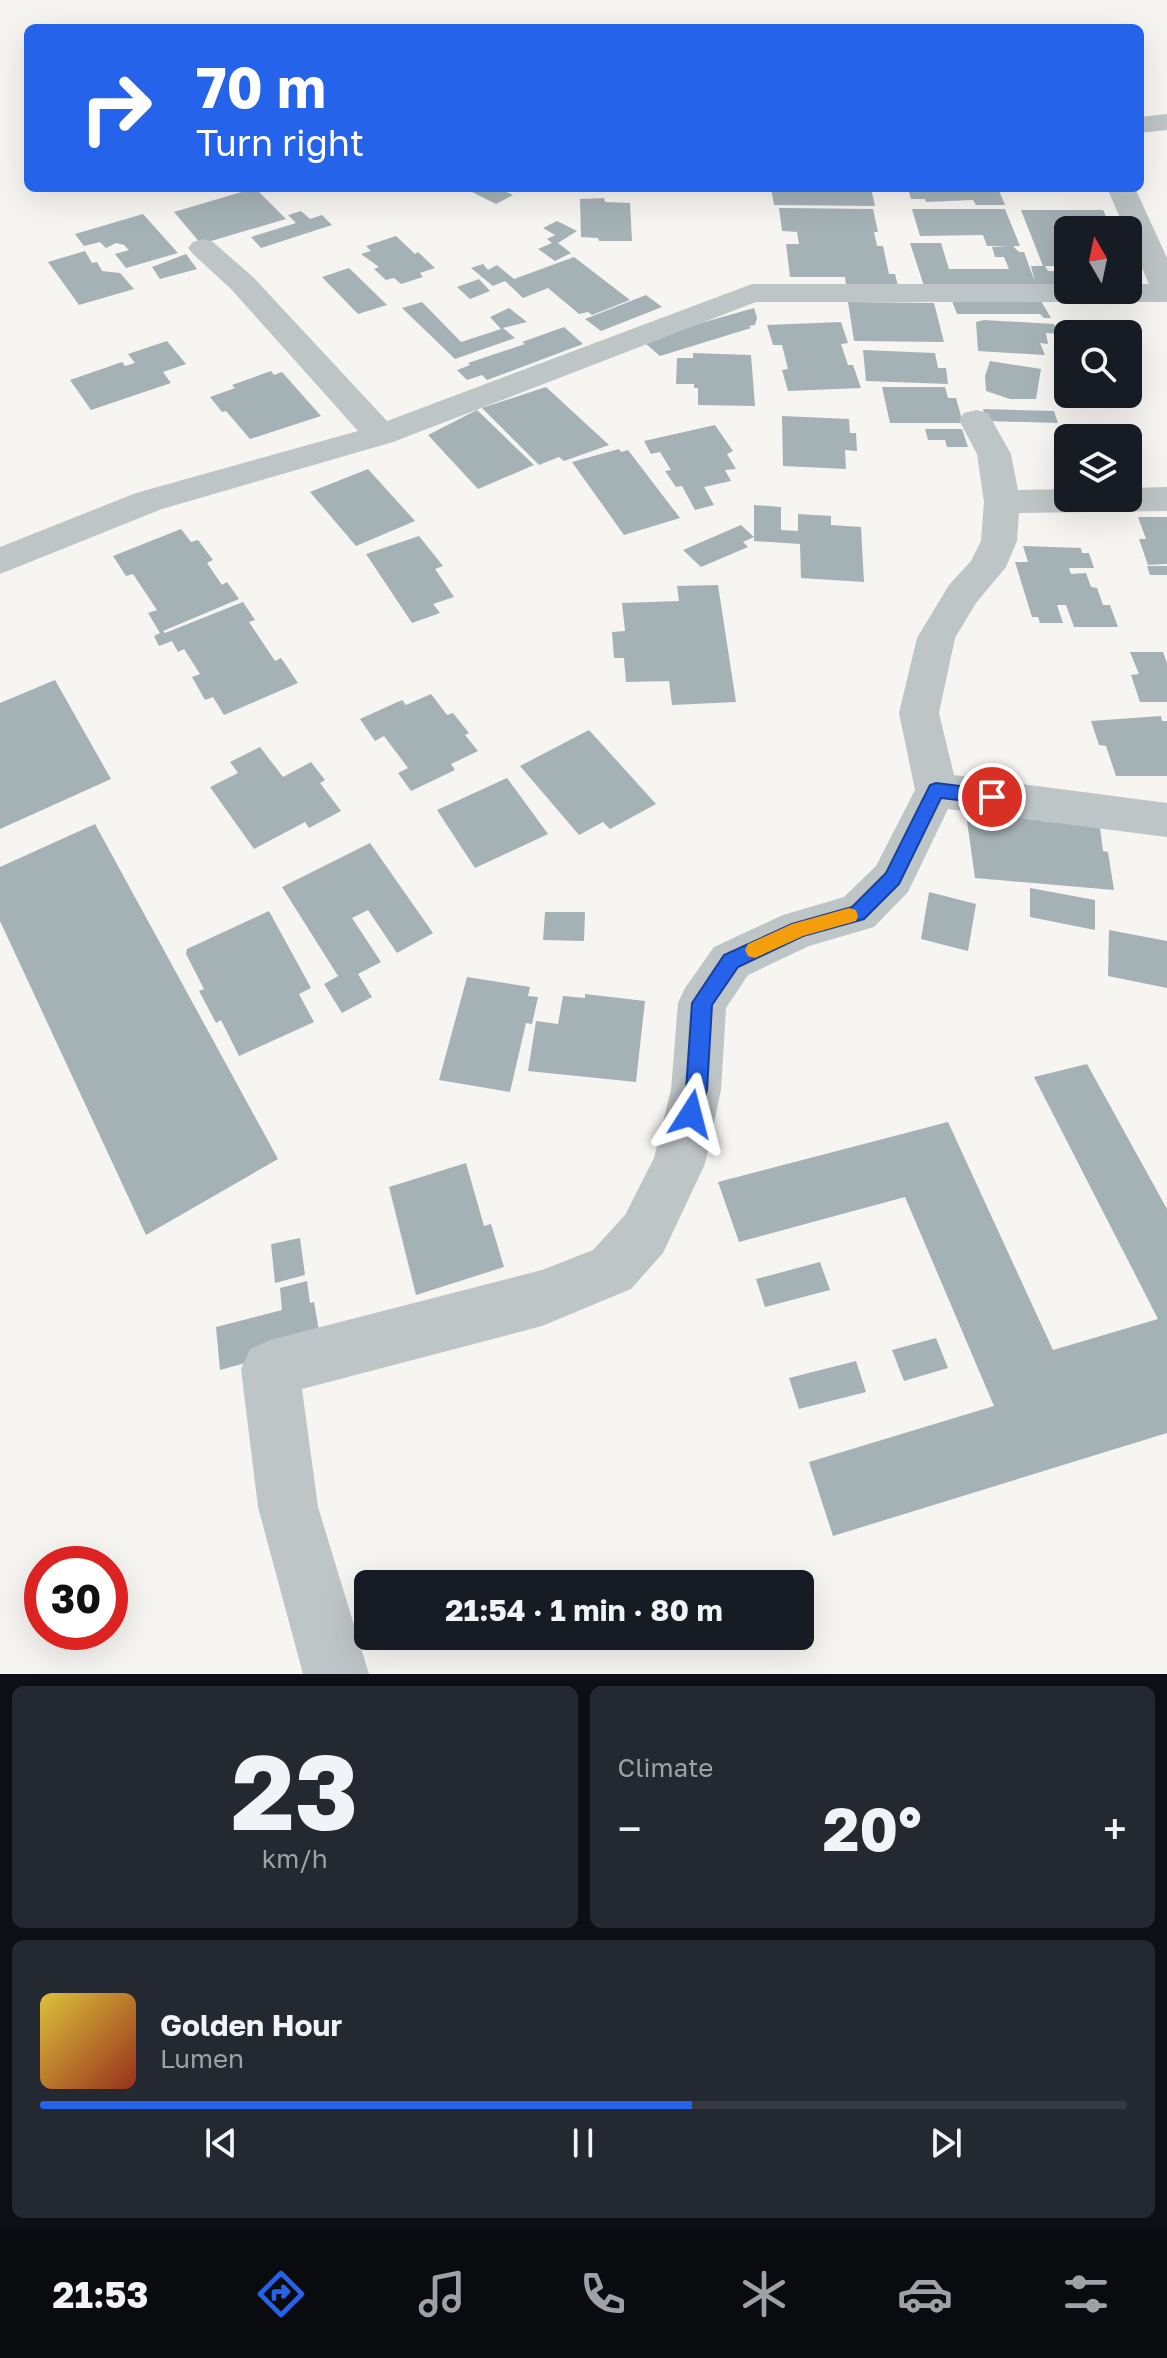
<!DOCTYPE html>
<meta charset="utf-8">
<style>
:root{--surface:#171b24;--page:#242831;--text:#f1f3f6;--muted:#9ea1a6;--line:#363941;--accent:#2563eb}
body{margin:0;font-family:"Golos Text",sans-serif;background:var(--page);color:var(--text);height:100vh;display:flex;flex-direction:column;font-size:30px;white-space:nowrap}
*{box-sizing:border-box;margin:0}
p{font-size:26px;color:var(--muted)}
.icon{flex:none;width:44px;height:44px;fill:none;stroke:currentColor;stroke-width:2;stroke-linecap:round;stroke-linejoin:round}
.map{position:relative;height:1674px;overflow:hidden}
.drawer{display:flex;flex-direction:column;gap:12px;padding:12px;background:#0d0f14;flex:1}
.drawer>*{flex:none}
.hud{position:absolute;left:24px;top:24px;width:1120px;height:168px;border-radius:12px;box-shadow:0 8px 32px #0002;background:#2563eb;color:#fff;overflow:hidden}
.needle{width:52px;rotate:351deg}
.buttons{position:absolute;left:1054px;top:216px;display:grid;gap:16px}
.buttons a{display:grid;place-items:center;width:88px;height:88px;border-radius:12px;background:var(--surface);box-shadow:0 8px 32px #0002;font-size:40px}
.speed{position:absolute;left:24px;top:1546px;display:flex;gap:16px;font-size:40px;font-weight:700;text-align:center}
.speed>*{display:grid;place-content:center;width:104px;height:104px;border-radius:50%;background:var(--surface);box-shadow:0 8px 32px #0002;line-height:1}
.speed .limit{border:12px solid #d22;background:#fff;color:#111}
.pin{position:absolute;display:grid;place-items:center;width:68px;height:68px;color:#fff;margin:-34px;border:4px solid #fff;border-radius:50%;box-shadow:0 2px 8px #0007}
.me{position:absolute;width:88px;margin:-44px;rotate:9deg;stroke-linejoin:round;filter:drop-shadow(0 0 6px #0008)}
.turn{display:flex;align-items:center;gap:28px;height:168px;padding:0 40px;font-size:36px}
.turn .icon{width:104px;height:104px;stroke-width:2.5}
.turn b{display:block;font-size:56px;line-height:68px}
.big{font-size:60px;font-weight:700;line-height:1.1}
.drawer .card{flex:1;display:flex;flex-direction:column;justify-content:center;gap:12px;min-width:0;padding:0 28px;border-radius:12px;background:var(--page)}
.drawer .dial{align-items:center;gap:0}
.dial b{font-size:104px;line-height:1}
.song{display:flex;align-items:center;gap:24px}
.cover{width:96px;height:96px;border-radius:12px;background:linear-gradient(135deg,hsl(50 70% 55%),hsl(10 70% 35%))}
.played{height:8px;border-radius:4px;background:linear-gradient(90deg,var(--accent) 60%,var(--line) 60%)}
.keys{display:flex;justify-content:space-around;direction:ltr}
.heat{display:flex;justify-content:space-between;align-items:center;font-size:44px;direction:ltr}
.drawer .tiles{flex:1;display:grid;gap:12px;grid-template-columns:1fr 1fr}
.card:last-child{grid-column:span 2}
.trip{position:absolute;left:354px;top:1570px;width:460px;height:80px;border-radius:12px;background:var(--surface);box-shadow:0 8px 32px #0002;font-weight:700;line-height:80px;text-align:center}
.tab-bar{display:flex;height:128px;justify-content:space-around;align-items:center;background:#090b0e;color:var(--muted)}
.tab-bar .icon{width:56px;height:56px}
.tab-bar .current{color:var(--accent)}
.tab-bar b{font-size:36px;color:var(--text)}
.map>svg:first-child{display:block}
.building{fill:#a5b2b5}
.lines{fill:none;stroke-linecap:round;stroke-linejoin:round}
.minor{fill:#bec5c7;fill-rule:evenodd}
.route{fill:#2563eb;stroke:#184099;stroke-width:2}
.slow{fill:#f59e0b}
</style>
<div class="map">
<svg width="1167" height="1674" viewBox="0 0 1167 1674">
<rect width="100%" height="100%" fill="#f6f5f2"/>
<g class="building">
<path d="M 255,188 L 286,219 L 201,244 L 174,212 Z"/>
<path d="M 475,188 L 498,188 L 513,195 L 496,204 L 470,191 Z"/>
<path d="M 771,188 L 871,188 L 875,206 L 774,205 Z"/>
<path d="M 908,188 L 998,188 L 1005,205 L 976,205 L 973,200 L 926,202 L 925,199 L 911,199 Z"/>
<path d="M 604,198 L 605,202 L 630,203 L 632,241 L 599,241 L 598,238 L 581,237 L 580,199 Z"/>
<path d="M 779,208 L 873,209 L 878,232 L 874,232 L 877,246 L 883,246 L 889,274 L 895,274 L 898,286 L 846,285 L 845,277 L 790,277 L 786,244 L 799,244 L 797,232 L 782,231 Z"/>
<path d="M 912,209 L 1005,209 L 1020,246 L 1013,246 L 1019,252 L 1024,252 L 1035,282 L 1031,266 L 1045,266 L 1048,271 L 1068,272 L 1068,285 L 924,286 L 910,243 L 941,243 L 949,269 L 1009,269 L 1004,257 L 995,257 L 992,247 L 1009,246 L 987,246 L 983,235 L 920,236 Z"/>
<path d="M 1021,210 L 1103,210 L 1112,228 L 1068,230 L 1068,266 L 1043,266 Z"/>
<path d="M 301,211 L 310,219 L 322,215 L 332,225 L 261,248 L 251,237 L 296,223 L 288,215 Z"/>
<path d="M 143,214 L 178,253 L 126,268 L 115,254 L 129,250 L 124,245 L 116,243 L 106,248 L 100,242 L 84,246 L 75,234 Z"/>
<path d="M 557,221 L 577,231 L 558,243 L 571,253 L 555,261 L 538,249 L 552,243 L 547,239 L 555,235 L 543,228 Z"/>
<path d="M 396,236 L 415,254 L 418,252 L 435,268 L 420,273 L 423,277 L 401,284 L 394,278 L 386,280 L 374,269 L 379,267 L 361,254 L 371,251 L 366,246 Z"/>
<path d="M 85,251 L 92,263 L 97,262 L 102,271 L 120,273 L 134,289 L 79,305 L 48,262 Z"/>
<path d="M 186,254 L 197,269 L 160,279 L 152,267 Z"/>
<path d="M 574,257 L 630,300 L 592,315 L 588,312 L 579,314 L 548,288 L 523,298 L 505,281 L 493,286 L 471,268 L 483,264 L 488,270 L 497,265 L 514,279 Z"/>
<path d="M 349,268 L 387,305 L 358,314 L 322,277 Z"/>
<path d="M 479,279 L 490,291 L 470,299 L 457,287 Z"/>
<path d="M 646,295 L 662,307 L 601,331 L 585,319 Z"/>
<path d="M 952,301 L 1041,301 L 1051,318 L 1044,318 L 1040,314 L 957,314 Z"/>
<path d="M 422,302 L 461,342 L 501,329 L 490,317 L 509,308 L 527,322 L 503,328 L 515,338 L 455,359 L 402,308 Z"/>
<path d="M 848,302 L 934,303 L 944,342 L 854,341 Z"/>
<path d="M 754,308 L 757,318 L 755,325 L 749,326 L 751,328 L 660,356 L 645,343 L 645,339 Z"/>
<path d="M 984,320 L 1054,324 L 1058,334 L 1046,333 L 1048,344 L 1040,343 L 1045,355 L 978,351 L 976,322 Z"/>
<path d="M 841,322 L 848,343 L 841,344 L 848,365 L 853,365 L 861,388 L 788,391 L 782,370 L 788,369 L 782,345 L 773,345 L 767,325 Z"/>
<path d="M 564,327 L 583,344 L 487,380 L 482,375 L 467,380 L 457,370 L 470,365 L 468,363 L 525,344 L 522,342 Z"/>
<path d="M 167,341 L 186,364 L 163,372 L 171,383 L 91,410 L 70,380 L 122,362 L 125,366 L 135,363 L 128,354 Z"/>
<path d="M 863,350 L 935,353 L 938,368 L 946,368 L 948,384 L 866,381 Z"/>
<path d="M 693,353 L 751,355 L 755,406 L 698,405 L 698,388 L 694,388 L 694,384 L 676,384 L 677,358 L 693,358 Z"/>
<path d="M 990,361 L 1041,369 L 1036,399 L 1010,399 L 986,391 L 985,376 Z"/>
<path d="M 271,371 L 274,375 L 282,372 L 321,416 L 250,439 L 226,411 L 222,412 L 210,397 L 235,388 L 232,385 Z"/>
<path d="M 546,387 L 609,445 L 564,461 L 559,457 L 539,465 L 482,408 Z"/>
<path d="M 882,387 L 945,387 L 948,398 L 956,398 L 963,423 L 890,423 Z"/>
<path d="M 983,409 L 1054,411 L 1058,423 L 986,421 Z"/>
<path d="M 477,410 L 534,465 L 478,489 L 428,435 Z"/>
<path d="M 782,416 L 849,419 L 850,433 L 856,433 L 857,451 L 845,450 L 846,469 L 783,466 Z"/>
<path d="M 715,425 L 733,451 L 727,454 L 736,469 L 725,470 L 731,481 L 704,487 L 714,505 L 695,510 L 682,486 L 676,487 L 665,471 L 671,470 L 660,452 L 651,454 L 644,441 Z"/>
<path d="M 925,429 L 962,429 L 968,447 L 947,447 L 945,440 L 928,440 Z"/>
<path d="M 619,449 L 621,452 L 628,450 L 680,518 L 624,535 L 572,462 Z"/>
<path d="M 368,469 L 415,521 L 356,546 L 310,492 Z"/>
<path d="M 754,505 L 781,507 L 781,530 L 798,531 L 798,514 L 831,516 L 831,525 L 861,527 L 864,582 L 801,578 L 800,544 L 754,541 Z"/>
<path d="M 1138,517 L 1167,517 L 1167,564 L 1148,565 L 1139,539 L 1146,539 Z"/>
<path d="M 741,525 L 754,537 L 743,542 L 748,547 L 701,567 L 683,550 Z"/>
<path d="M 181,529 L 191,542 L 198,540 L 213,560 L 207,563 L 222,585 L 227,582 L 239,599 L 163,631 L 165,633 L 243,602 L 255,620 L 249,622 L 275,661 L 281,658 L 298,683 L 224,715 L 213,697 L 205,700 L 192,677 L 200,674 L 184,649 L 178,652 L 172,641 L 159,646 L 154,636 L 160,633 L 148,613 L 157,610 L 133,574 L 126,576 L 113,556 Z"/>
<path d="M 419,536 L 443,566 L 435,569 L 454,597 L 433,604 L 440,613 L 412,623 L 366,554 Z"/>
<path d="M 1023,546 L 1081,548 L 1082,553 L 1089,553 L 1094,568 L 1069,568 L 1071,574 L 1086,573 L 1091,587 L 1097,588 L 1103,605 L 1110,605 L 1118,627 L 1074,627 L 1066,605 L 1057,605 L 1063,623 L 1040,623 L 1038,617 L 1032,617 L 1015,562 L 1028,562 Z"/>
<path d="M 1147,566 L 1167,566 L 1167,575 L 1150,575 Z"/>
<path d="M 718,585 L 736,702 L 672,705 L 669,681 L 626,682 L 624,658 L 614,658 L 612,632 L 625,631 L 622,603 L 679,601 L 677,586 Z"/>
<path d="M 1130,652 L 1163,652 L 1167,663 L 1167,702 L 1140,702 L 1131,675 L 1139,674 Z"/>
<path d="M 55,680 L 111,779 L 0,829 L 0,703 Z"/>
<path d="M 431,694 L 447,715 L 453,713 L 469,733 L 465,735 L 478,751 L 451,764 L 455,770 L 411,791 L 398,773 L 408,768 L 384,736 L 375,741 L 360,719 L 402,700 L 406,705 Z"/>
<path d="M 1161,716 L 1162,721 L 1167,721 L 1167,776 L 1116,776 L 1106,746 L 1099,745 L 1091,721 Z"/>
<path d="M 589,730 L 656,804 L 610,829 L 603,822 L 579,835 L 520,766 Z"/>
<path d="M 260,747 L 283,777 L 311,762 L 325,780 L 320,783 L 341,811 L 309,828 L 305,822 L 254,849 L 210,787 L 238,773 L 230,762 Z"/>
<path d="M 507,778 L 548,834 L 475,868 L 437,810 Z"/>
<path d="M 1003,811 L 1040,814 L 1041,821 L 1100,827 L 1103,851 L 1108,852 L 1114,890 L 975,878 L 966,814 L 1004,817 Z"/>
<path d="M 95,824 L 278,1159 L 146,1235 L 0,921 L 0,867 Z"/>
<path d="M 370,843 L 433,933 L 397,953 L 368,910 L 352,918 L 381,962 L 358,974 L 372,997 L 342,1013 L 324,984 L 338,976 L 282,887 Z"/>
<path d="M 1030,888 L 1095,900 L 1095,930 L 1030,917 Z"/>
<path d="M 929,892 L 976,904 L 968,951 L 921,939 Z"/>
<path d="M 269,911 L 311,988 L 299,994 L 314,1022 L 239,1056 L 221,1020 L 216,1023 L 199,991 L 204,989 L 186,954 L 187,949 Z"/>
<path d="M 545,912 L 585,912 L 584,941 L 543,940 Z"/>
<path d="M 1109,930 L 1167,941 L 1167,988 L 1108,976 Z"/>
<path d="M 467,977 L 530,987 L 528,996 L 538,997 L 532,1024 L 526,1023 L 510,1092 L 439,1080 Z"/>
<path d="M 585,994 L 645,1001 L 636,1082 L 528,1071 L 536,1021 L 558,1024 L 563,996 L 585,998 Z"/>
<path d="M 1087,1064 L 1167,1209 L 1167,1433 L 833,1536 L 809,1462 L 994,1406 L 905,1197 L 739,1242 L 718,1182 L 948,1122 L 1053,1350 L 1158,1319 L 1034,1077 Z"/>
<path d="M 466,1163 L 484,1226 L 491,1224 L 504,1267 L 416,1295 L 389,1187 Z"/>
<path d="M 300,1238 L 305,1275 L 275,1283 L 271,1244 Z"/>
<path d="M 820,1262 L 830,1290 L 765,1307 L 756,1279 Z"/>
<path d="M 307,1281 L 310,1303 L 314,1302 L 321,1342 L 220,1370 L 216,1327 L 282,1310 L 280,1288 Z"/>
<path d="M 936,1338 L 948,1368 L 904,1381 L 892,1350 Z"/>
<path d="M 856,1361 L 866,1392 L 799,1409 L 789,1378 Z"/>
</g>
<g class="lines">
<g class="minor">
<path d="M 1167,114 L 1167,130 L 1140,133 L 1140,117 Z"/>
<path d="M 1107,188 L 1135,188 L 1167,258 L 1167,302 L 756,302 L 393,442 L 162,509 L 0,574 L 0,547 L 136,493 L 358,431 L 231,289 L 193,254 L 188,248 L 193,242 L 203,239 L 213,242 L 253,277 L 387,421 L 752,284 L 1068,284 L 1068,290 L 1128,290 L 1128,284 L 1149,284 Z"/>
<path d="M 976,410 L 988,413 L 1011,454 L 1018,490 L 1068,489 L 1068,498 L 1128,498 L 1128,488 L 1167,487 L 1167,511 L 1019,513 L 1017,541 L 1006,567 L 976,603 L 955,638 L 939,713 L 954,775 L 1167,803 L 1167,837 L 948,809 L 908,892 L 874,927 L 809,946 L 748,975 L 726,1008 L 721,1090 L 705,1164 L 663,1253 L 631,1289 L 542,1326 L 302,1389 L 318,1507 L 369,1674 L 303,1674 L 258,1507 L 241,1369 L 250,1349 L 270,1340 L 542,1270 L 593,1250 L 625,1215 L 654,1158 L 671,1090 L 678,1003 L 685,988 L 714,947 L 783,915 L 844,897 L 876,866 L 915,790 L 899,713 L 917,638 L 949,585 L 971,561 L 981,541 L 984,502 L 977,454 L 959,420 L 964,413 Z"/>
</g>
</g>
<path class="route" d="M 936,783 L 992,790 L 1001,797 L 992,804 L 941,798 L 899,884 L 864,919 L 803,936 L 738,967 L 712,1005 L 707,1090 L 698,1121 L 691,1124 L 683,1121 L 680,1114 L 686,1090 L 692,1003 L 724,955 L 792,924 L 852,907 L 886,873 L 930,785 Z"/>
<path class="slow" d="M 849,908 L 856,910 L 858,916 L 856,921 L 803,936 L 755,958 L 748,956 L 745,950 L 748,944 L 792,924 Z"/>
</svg>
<div class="buttons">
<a><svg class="needle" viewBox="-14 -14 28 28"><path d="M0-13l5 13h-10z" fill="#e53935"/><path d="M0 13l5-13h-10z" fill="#9ea1a6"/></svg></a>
<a><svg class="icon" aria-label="search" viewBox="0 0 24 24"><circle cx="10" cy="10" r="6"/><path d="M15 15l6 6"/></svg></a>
<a><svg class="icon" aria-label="layers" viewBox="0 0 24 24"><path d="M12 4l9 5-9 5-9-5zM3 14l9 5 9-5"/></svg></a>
</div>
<div class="speed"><div class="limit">30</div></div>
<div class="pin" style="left:992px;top:797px;background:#d93025"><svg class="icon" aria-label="arrive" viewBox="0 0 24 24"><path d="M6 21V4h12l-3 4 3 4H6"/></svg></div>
<svg class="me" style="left:691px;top:1114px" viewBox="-20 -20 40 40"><path d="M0-17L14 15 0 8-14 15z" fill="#2563eb" stroke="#fff" stroke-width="4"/></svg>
<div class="trip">21:54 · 1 min · 80 m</div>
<div class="hud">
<div class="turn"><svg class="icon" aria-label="right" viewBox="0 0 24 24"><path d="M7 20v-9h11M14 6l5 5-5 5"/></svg><div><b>70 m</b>Turn right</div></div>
</div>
</div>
<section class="drawer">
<div class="tiles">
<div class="card dial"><b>23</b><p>km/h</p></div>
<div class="card"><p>Climate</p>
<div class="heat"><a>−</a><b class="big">20°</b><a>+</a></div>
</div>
<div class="card">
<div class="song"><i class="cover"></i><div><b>Golden Hour</b><p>Lumen</p></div></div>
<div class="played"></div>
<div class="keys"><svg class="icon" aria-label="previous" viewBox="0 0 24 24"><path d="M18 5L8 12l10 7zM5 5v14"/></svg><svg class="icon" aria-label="pause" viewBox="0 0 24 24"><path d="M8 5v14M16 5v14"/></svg><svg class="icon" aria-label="next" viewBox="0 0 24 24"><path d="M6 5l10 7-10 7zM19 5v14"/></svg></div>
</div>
</div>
</section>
<nav class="tab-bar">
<b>21:53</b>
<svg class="icon current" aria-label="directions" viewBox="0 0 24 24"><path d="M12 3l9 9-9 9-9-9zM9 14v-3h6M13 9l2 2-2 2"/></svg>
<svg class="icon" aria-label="music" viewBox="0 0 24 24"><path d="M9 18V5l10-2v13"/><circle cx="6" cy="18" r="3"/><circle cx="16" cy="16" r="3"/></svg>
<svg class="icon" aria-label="phone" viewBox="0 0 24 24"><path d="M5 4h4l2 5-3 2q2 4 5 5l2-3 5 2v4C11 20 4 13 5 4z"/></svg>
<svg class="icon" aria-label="climate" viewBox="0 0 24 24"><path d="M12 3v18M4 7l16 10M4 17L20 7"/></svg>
<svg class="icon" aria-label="car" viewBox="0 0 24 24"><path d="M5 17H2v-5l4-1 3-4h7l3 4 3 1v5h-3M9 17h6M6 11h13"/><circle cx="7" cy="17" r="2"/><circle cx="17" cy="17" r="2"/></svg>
<svg class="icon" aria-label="filters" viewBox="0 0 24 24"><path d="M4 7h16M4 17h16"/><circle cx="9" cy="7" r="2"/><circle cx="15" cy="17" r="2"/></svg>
</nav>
